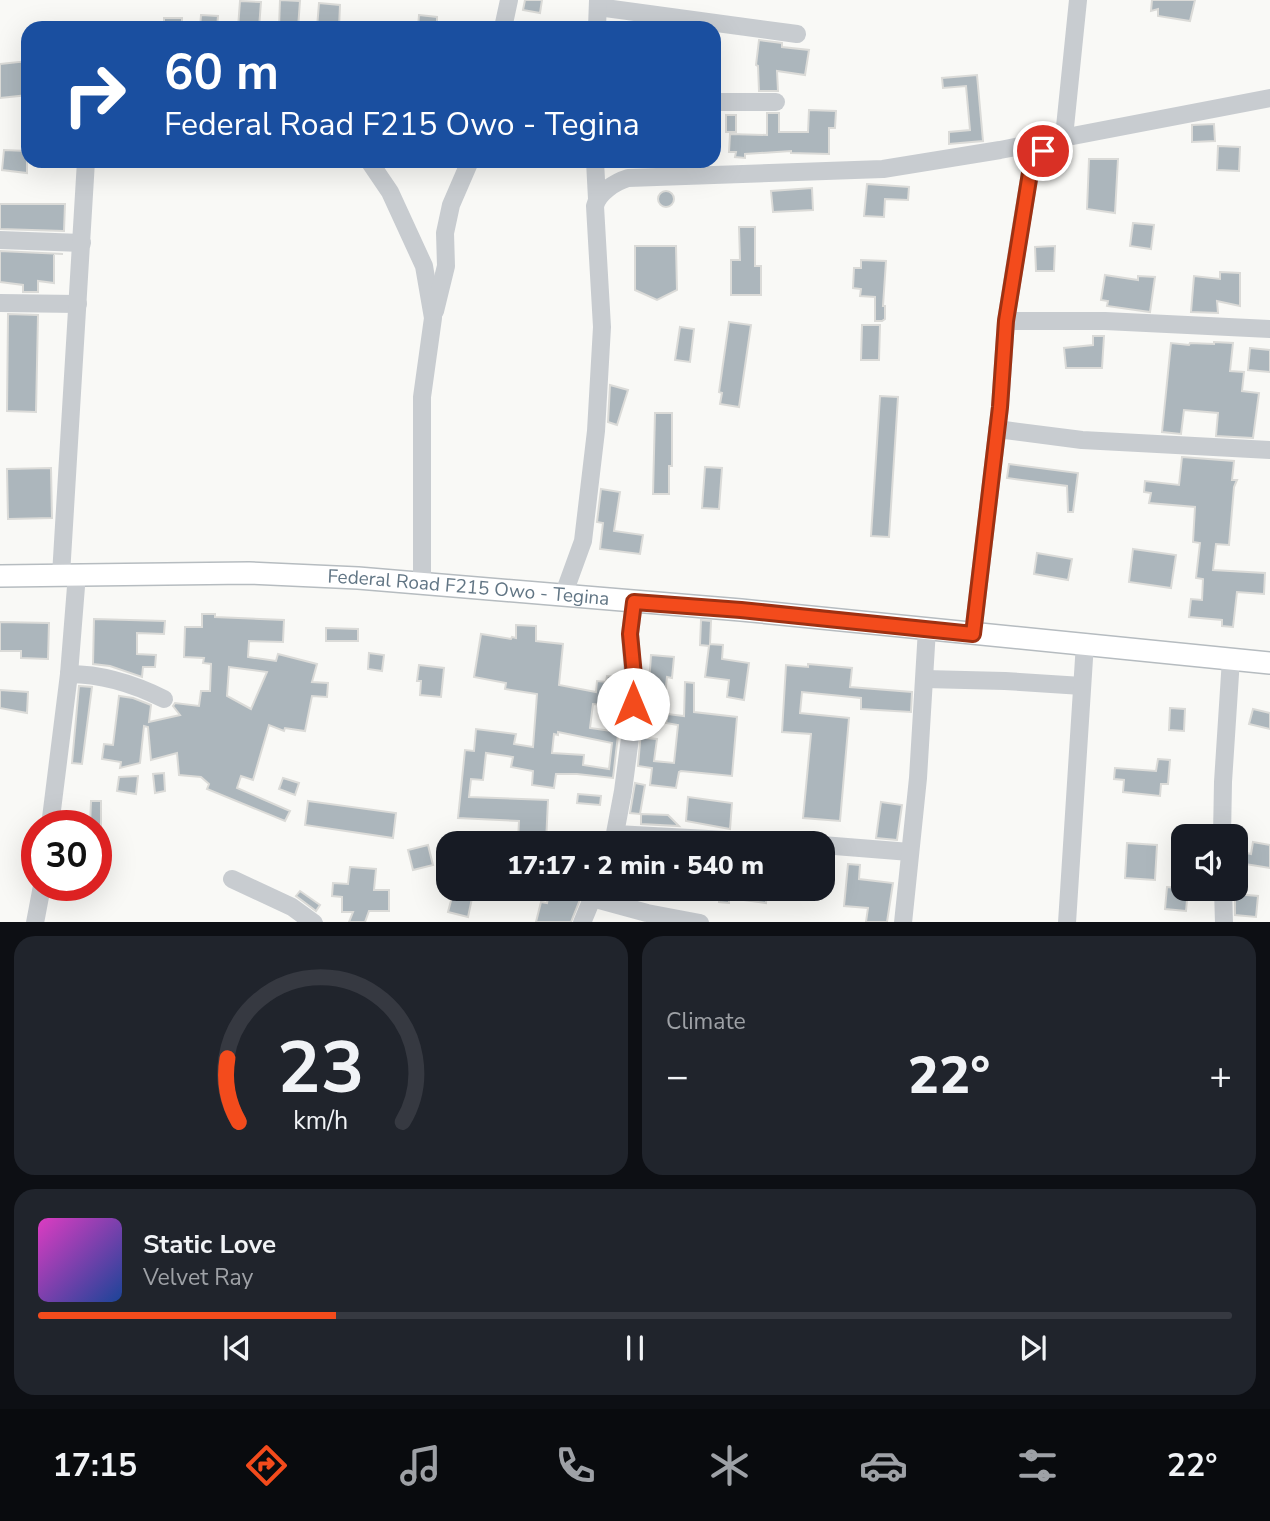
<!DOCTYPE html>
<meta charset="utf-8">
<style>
:root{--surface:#171b24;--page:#20242c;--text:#f1f3f6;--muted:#9ea1a6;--line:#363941;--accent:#f34b1c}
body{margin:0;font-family:"Nunito Sans",sans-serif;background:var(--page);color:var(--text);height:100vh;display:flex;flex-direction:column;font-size:26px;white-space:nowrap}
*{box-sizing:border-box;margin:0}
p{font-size:23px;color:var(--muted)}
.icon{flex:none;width:38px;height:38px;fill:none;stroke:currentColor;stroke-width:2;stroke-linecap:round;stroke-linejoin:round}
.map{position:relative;height:922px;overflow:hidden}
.details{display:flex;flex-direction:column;gap:14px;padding:14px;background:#0d0f14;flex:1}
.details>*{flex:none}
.guide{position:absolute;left:21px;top:21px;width:700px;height:147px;border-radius:21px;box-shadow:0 7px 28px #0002;background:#1a4fa0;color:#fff;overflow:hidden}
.fabs{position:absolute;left:1171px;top:824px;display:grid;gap:14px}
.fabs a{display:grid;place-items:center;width:77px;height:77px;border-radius:14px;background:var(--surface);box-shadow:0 7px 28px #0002;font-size:35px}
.speed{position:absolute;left:21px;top:810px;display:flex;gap:14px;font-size:35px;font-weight:700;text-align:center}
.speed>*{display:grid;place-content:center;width:91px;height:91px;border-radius:50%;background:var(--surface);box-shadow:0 7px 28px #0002;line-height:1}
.speed .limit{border:10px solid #d22;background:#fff;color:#111}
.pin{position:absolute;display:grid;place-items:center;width:60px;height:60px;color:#fff;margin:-30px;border:4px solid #fff;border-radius:50%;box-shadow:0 2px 7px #0007}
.me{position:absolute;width:77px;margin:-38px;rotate:0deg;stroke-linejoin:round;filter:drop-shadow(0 0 5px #0008)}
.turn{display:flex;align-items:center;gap:24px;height:147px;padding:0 28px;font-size:32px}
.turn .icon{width:91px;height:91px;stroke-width:2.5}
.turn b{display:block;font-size:49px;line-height:60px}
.big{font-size:52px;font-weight:800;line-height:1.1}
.details .card{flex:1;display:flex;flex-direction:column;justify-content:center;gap:10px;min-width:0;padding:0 24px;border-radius:21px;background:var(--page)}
.details .dial{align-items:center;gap:0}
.dial svg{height:182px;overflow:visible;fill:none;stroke:var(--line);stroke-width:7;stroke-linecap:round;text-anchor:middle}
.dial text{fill:var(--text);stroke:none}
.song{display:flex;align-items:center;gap:21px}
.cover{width:84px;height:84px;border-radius:10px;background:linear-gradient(135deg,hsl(310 70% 55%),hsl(220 70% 35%))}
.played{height:7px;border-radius:4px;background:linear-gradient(90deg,var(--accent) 25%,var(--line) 25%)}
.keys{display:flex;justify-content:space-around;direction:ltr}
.heat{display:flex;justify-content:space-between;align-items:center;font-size:38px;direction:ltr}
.details .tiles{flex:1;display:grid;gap:14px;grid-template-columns:1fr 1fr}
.card:last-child{grid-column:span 2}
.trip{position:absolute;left:436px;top:831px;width:399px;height:70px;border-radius:21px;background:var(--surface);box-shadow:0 7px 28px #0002;font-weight:800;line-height:70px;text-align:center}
.tabs{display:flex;height:112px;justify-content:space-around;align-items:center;background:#090b0e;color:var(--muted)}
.tabs .icon{width:49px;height:49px}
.tabs .active{color:var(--accent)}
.tabs b{font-size:32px;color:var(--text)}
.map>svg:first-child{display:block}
.building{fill:#acb6bc;stroke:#dbdbd8;stroke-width:2;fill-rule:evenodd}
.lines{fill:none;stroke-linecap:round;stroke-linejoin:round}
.major-casing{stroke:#b6bcc0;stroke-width:24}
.minor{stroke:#c8ccd0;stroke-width:18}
.major{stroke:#fff;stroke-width:21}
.route-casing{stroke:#9e3112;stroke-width:18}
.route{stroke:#f34b1c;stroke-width:12}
.labels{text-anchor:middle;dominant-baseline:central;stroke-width:7;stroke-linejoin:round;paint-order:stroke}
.street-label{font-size:19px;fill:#617584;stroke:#fff}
</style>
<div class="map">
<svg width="1270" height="923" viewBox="0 0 1270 923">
<rect width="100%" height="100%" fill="#f9f9f6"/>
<g class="building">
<path d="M 280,0 L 300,1 L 298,28 L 279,28 Z"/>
<path d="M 525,0 L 542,0 L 540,13 L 523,10 Z"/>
<path d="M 1152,0 L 1195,0 L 1190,21 L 1158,16 L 1158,9 L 1151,11 Z"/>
<path d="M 240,1 L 261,2 L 259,28 L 238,28 Z"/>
<path d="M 319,3 L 340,5 L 339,28 L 317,28 Z"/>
<path d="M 201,15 L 218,16 L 217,28 L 200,28 Z"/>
<path d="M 419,15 L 437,17 L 437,28 L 418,28 Z"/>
<rect x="164" y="18" width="18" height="10"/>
<path d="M 759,40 L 782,43 L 782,47 L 809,50 L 805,75 L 777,71 L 778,91 L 759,91 L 758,66 L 756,65 Z"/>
<path d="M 28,61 L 28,95 L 0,98 L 0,64 Z"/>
<path d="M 977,75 L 983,141 L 949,144 L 949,132 L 970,130 L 966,86 L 943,88 L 942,78 Z"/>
<path d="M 809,110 L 836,111 L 835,128 L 829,128 L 829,154 L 791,153 L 791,151 L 745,154 L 745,158 L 735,157 L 736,152 L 729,152 L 730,134 L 767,135 L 767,113 L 779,113 L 779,132 L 808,132 Z"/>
<rect x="726" y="115" width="10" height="17"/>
<path d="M 1214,124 L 1215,141 L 1192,142 L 1192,125 Z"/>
<path d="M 1218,146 L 1240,147 L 1239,171 L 1217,170 Z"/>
<path d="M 4,150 L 27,151 L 27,173 L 2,170 Z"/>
<path d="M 1089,159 L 1118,159 L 1115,213 L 1087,209 Z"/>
<path d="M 867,184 L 909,187 L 908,200 L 885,199 L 884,217 L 864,216 Z"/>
<path d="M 812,188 L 813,210 L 773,212 L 771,191 Z"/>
<circle cx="666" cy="199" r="8"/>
<path d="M 0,204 L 65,204 L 64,231 L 0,229 Z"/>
<path d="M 1133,223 L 1154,225 L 1151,249 L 1130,246 Z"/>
<path d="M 739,227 L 755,227 L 755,266 L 761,266 L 761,295 L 731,295 L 731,260 L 740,260 Z"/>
<path d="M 635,246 L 676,246 L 677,290 L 657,300 L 635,290 Z"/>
<path d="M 1055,246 L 1054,271 L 1036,271 L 1035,247 Z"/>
<path d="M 0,251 L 63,254 L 54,254 L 54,283 L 38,281 L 38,292 L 23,292 L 23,285 L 0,282 Z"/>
<path d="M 861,260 L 886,261 L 883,306 L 885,306 L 885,319 L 882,321 L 875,321 L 875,297 L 860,296 L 861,289 L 853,288 L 854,268 L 861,268 Z"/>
<path d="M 1220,272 L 1240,273 L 1240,306 L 1217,301 L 1218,313 L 1191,312 L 1194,276 L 1220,279 Z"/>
<path d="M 1105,275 L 1138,280 L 1138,276 L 1155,277 L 1150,312 L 1107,306 L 1108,301 L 1101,300 Z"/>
<path d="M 8,314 L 38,315 L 36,412 L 7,411 Z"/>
<path d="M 729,322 L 751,325 L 739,407 L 720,404 L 722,393 L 719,392 Z"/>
<path d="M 862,325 L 880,325 L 879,360 L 861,360 Z"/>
<path d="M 680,327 L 694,329 L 690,362 L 675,360 Z"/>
<path d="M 1093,336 L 1104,336 L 1102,368 L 1066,368 L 1064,348 L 1093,345 Z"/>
<path d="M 1214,342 L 1233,343 L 1230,371 L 1244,372 L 1242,391 L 1259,393 L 1253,438 L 1216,436 L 1218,413 L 1184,410 L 1181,434 L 1162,432 L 1171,343 L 1189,345 L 1190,343 L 1214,344 Z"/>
<path d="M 1250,348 L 1270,350 L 1270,372 L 1248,370 Z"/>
<path d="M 610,385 L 628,390 L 617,425 L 608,422 Z"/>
<path d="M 880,396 L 898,397 L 889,537 L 871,536 Z"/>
<path d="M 655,413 L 672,413 L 672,466 L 669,466 L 669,494 L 653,494 Z"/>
<path d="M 1182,457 L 1234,461 L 1232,480 L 1237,480 L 1234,487 L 1229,545 L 1216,544 L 1213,570 L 1265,573 L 1264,594 L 1237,592 L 1233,627 L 1222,626 L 1222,620 L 1189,617 L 1191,599 L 1202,600 L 1203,579 L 1196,578 L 1200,543 L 1193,542 L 1195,507 L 1149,503 L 1151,493 L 1144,492 L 1145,481 L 1179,485 Z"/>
<path d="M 1009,464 L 1078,473 L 1073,512 L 1068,512 L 1067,486 L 1007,478 Z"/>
<path d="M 705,467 L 722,468 L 719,509 L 702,508 Z"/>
<path d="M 51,468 L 52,518 L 8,519 L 7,469 Z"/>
<path d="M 601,489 L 620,492 L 614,531 L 643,535 L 640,554 L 600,549 L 603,523 L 597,522 Z"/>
<path d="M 1133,549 L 1176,555 L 1171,588 L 1129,582 Z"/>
<path d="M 1037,553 L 1072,559 L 1068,580 L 1034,574 Z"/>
<path d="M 202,614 L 215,614 L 215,617 L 284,620 L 283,642 L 249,641 L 248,657 L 276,661 L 278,654 L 317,664 L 312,682 L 328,683 L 327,697 L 312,696 L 305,731 L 285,728 L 284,731 L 269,725 L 253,780 L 241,776 L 237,788 L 290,811 L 285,821 L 207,789 L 209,784 L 201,777 L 179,775 L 177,753 L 151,760 L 148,727 L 144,726 L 140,763 L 120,768 L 121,762 L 102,759 L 104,744 L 113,745 L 119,696 L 133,698 L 151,705 L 149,722 L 180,715 L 173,706 L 175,703 L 199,706 L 201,691 L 210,691 L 211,664 L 203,663 L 204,658 L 184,657 L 185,627 L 202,627 ZM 229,667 L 267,672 L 251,709 L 227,696 Z"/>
<path d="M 94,619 L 165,621 L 164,634 L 137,633 L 137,654 L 156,655 L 155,667 L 143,667 L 142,677 L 110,666 L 93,664 Z"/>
<path d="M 701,620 L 711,621 L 710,644 L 723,645 L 722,659 L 749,663 L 744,700 L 727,697 L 729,680 L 705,677 L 709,646 L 700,645 Z"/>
<path d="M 0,622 L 49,623 L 48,659 L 21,658 L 21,651 L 0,651 Z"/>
<path d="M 516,625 L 536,626 L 536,641 L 563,644 L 559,685 L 596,692 L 597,681 L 606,682 L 607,676 L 616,677 L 614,706 L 593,704 L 590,728 L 612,731 L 614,708 L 621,709 L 613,778 L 577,774 L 556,774 L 554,788 L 532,785 L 533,771 L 511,767 L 513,757 L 486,753 L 483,780 L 471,779 L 469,797 L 548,800 L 546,843 L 518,841 L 519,821 L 458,818 L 465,750 L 474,751 L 476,729 L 516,734 L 514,744 L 533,747 L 537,694 L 505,689 L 506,683 L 474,677 L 481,634 L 511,639 L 512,637 L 516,638 ZM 558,732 L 612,743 L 609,769 L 583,765 L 584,755 L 552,753 L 554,734 L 558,735 Z"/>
<path d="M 326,628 L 358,629 L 358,641 L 326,641 Z"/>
<path d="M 369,653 L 384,655 L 382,671 L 368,669 Z"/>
<path d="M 651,655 L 674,657 L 672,678 L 667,677 L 663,716 L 648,715 L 647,738 L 657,739 L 654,761 L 674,763 L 678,725 L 666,723 L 668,714 L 684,716 L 685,682 L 694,683 L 694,712 L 737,717 L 732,776 L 681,771 L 679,772 L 676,788 L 650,785 L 652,768 L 638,766 L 645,684 L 649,684 Z"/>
<path d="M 808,664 L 852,668 L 850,687 L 912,692 L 911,712 L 861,709 L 861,698 L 802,692 L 800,713 L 849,718 L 840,821 L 803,818 L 811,734 L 782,732 L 786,665 L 808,667 Z"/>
<path d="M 419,665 L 444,668 L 441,697 L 420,695 L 421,681 L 417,681 Z"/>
<path d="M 79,686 L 92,687 L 82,764 L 72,763 Z"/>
<path d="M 0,690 L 28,692 L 27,713 L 0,708 Z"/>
<path d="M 1170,708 L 1185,709 L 1184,731 L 1169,730 Z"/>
<path d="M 1253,709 L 1270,713 L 1270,729 L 1249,724 Z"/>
<path d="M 1158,759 L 1170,760 L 1168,784 L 1161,784 L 1160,796 L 1123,792 L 1124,780 L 1114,779 L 1115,768 L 1156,771 Z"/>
<path d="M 164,773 L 165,791 L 155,793 L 153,774 Z"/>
<path d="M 138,776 L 136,794 L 117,791 L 119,777 Z"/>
<path d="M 283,778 L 299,783 L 295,795 L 279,789 Z"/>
<path d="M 635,783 L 645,785 L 640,814 L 630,813 Z"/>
<path d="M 578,794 L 601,796 L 600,805 L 577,803 Z"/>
<path d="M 688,797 L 732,803 L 730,829 L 686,821 Z"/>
<path d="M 91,801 L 101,801 L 101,826 L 90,826 Z"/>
<path d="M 308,801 L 396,813 L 393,838 L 305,825 Z"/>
<path d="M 881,802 L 902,805 L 897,840 L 876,838 Z"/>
<path d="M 641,814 L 668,815 L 679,826 L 641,824 Z"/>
<path d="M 1253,842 L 1270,845 L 1270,868 L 1245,864 L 1247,853 L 1251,854 Z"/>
<path d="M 1127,843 L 1157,845 L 1155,880 L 1125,878 Z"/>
<path d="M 428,845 L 433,865 L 413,870 L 408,850 Z"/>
<path d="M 848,864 L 860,865 L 859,879 L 893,883 L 887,922 L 866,922 L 868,908 L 844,906 Z"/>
<path d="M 350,867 L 376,869 L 374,890 L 389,890 L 389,911 L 369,911 L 365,922 L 349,922 L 353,912 L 342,912 L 342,897 L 332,896 L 333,883 L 348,884 Z"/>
<path d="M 1167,887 L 1188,889 L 1186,911 L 1165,909 Z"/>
<path d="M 454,889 L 474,889 L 468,917 L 448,912 Z"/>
<path d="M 719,889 L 767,889 L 766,903 L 729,898 L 729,903 L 719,902 Z"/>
<path d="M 550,890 L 581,897 L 571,922 L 536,922 L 541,902 L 547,903 Z"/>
<path d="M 300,891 L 320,905 L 316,911 L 296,896 Z"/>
<path d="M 1235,894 L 1258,896 L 1256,917 L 1235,915 Z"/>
</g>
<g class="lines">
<defs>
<g id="major">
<path id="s1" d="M 0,576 L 249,573 L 358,578 L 741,610 L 1270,663"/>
</g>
</defs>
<use href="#major" class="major-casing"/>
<g class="minor">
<path d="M 598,7 L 797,34"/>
<path d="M 503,28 L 509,0"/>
<path d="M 597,28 L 598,0"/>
<path d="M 714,102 L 776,102"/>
<path d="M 1064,137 L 1078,0"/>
<path d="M 369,161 L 390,192 L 424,266 L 433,318 L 422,397 L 422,584"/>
<path d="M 595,161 L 597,199"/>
<path d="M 0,240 L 82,243"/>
<path d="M 0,303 L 78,304"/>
<path d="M 435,311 L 446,266 L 445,233 L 451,205 L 470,161"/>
<path d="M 1006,321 L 1105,321 L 1270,329"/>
<path d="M 997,429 L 1082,440 L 1270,450"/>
<path d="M 61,575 L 86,161"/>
<path d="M 563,596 L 583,541 L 596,431 L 602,327 L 595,206 C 598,193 615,182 628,178 L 883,169 L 1000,150 L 1270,98"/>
<path d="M 973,634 L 1000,407 L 1006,321 L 1019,239 L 1030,173 L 1050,140"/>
<path d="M 69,674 C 102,674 134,684 164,699"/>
<path d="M 925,679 L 1005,681 L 1082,686"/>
<path d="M 50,826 L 69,674 L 77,574"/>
<path d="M 616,834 L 803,844"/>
<path d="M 1222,836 L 1223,782 L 1231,659"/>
<path d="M 613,844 L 623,791 L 632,723 L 634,686 L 630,634 L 634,602"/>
<path d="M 822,845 L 910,852"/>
<path d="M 232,879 L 292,907 L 314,923"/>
<path d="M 1223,889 L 1224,923"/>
<path d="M 592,898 L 647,913 L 700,923"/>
<path d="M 35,923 L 42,886"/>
<path d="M 582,923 L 596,889"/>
<path d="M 903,923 L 918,778 L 927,629"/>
<path d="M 1067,923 L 1085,643"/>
</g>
<use href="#major" class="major"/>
</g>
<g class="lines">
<defs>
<path id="route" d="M 633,704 L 635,686 L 630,634 L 634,602 L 741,610 L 973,634 L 1000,407 L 1006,321 L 1030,173 L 1043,151"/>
</defs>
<use href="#route" class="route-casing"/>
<use href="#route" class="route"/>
</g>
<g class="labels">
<g class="street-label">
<text stroke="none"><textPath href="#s1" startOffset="469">Federal Road F215 Owo - Tegina</textPath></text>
</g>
</g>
</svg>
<div class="fabs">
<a><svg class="icon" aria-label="sound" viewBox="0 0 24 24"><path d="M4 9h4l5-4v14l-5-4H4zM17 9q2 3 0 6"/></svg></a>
</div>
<div class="speed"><div class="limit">30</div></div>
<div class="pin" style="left:1043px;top:151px;background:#d93025"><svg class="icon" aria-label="arrive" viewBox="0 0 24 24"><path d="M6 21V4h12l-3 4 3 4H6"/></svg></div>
<svg class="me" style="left:633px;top:704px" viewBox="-20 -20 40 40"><circle r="19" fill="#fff"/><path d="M0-13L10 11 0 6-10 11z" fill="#f34b1c"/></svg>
<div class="trip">17:17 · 2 min · 540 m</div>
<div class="guide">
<div class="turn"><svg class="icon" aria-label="right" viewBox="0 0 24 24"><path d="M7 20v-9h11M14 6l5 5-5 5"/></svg><div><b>60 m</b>Federal Road F215 Owo - Tegina</div></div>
</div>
</div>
<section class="details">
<div class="tiles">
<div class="card dial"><svg viewBox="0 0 100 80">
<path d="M14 69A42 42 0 1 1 86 69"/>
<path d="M14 69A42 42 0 0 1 9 41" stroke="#f34b1c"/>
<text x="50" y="56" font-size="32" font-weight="700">23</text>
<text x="50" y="72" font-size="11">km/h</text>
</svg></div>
<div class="card"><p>Climate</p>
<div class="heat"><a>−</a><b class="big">22°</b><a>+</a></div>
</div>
<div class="card">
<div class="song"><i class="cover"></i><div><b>Static Love</b><p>Velvet Ray</p></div></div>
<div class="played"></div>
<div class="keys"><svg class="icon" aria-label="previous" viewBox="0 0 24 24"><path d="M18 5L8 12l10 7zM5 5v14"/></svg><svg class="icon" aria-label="pause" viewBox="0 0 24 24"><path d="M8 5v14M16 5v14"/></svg><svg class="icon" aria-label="next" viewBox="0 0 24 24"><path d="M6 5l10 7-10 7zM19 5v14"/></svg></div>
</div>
</div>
</section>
<nav class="tabs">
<b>17:15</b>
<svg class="icon active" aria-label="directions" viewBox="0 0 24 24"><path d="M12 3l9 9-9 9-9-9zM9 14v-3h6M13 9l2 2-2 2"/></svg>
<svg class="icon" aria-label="music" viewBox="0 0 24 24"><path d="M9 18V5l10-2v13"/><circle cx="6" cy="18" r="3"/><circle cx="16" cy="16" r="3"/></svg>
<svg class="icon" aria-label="phone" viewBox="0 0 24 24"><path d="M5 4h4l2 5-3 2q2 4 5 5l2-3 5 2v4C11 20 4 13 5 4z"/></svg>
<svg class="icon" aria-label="climate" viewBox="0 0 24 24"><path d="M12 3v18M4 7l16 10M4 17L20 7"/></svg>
<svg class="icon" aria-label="car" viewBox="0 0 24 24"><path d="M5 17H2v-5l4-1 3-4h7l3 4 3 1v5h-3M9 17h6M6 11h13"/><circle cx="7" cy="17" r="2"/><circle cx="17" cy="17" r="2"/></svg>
<svg class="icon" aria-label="filters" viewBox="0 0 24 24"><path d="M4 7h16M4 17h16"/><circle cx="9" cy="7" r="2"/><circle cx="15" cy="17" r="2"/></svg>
<b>22°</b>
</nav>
